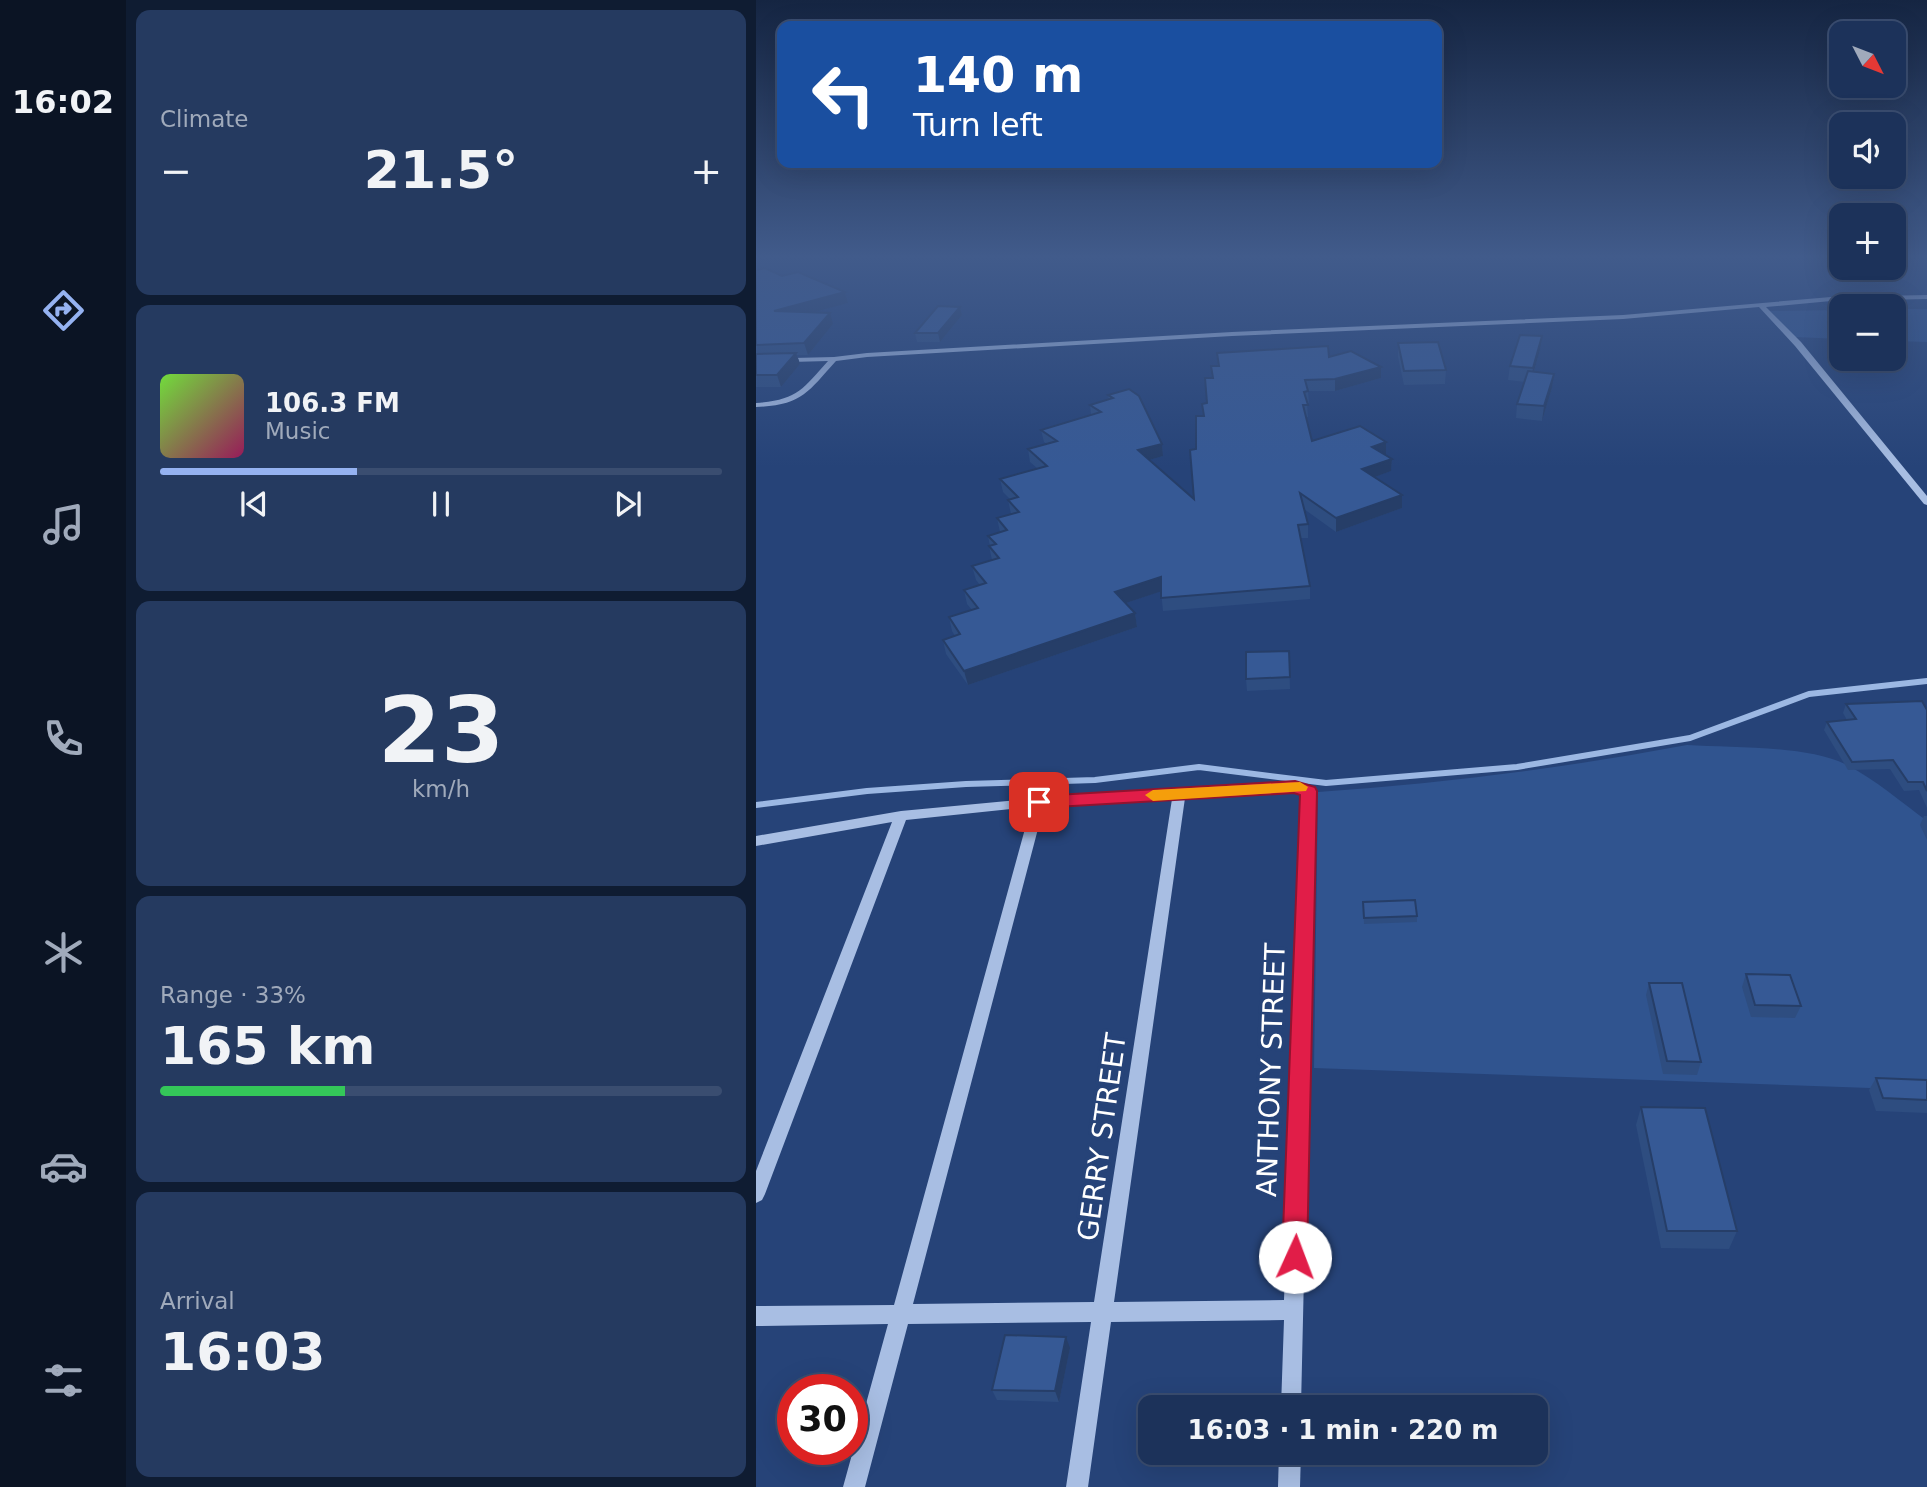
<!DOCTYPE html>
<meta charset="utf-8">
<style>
:root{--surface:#1c325a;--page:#253a60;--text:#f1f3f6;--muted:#a0aabb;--line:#3a4d70;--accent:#95b2f1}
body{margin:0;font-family:"DejaVu Sans",sans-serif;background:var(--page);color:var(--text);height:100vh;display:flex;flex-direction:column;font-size:26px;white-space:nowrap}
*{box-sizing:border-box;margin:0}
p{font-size:23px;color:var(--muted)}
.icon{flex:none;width:38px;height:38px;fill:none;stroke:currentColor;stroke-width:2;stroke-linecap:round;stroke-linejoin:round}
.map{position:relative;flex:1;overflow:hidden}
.sheet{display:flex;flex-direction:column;gap:10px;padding:10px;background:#0f1c32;width:630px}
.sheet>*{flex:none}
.hud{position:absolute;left:21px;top:21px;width:665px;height:147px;border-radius:14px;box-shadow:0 7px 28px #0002,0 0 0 2px var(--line);background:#1a4fa0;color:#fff;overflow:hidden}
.needle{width:46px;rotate:132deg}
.controls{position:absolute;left:1073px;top:21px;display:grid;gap:14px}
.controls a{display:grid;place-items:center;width:77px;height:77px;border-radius:14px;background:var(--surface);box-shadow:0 7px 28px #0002,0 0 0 2px var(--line);font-size:35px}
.speed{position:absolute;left:21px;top:1374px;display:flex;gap:14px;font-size:35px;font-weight:700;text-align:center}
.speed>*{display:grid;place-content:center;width:91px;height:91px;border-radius:50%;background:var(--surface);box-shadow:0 7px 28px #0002,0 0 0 2px var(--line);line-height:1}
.speed .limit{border:10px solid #d22;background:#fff;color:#111}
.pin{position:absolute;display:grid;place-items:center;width:60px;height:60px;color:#fff;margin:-30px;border-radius:14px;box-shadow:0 4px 10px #0006}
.me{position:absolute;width:77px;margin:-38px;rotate:2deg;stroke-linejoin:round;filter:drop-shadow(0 0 5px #0008)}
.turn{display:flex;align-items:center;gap:24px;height:147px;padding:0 21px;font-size:32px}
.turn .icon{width:91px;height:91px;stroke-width:2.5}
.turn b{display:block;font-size:49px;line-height:60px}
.big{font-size:52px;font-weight:700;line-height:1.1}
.sheet .card{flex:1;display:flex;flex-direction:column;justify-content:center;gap:10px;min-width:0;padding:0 24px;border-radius:14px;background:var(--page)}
.sheet .dial{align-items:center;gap:0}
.dial b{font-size:91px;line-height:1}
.song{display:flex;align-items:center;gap:21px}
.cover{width:84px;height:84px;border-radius:10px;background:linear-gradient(135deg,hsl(100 70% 55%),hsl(330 70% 35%))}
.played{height:7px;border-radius:4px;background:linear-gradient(90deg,var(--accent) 35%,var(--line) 35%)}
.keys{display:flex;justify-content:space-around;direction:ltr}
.heat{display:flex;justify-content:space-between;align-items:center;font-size:38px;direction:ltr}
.charge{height:10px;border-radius:5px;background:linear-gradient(90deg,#34c759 33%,var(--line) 0)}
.trip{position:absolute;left:382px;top:1395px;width:410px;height:70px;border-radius:14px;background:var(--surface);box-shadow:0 7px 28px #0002,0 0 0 2px var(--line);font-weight:700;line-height:70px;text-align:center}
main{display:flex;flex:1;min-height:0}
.dock{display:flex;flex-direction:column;width:126px;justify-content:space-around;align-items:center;background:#0b1424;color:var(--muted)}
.dock .icon{width:49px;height:49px}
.dock .active{color:var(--accent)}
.dock b{font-size:32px;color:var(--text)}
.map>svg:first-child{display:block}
.green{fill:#30548f}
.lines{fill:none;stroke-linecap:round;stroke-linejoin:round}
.stream{stroke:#9cb8e3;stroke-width:6}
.minor{fill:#a8bee3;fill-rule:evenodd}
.wall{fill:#2e4d80}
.shaded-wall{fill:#263e68}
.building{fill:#365995;stroke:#263e68;stroke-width:2}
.route{fill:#e11d48;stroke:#92132f;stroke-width:2}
.slow{fill:#f59e0b}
.labels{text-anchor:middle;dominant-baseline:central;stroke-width:7;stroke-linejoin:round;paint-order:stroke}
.near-street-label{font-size:28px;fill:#fff;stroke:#264378}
</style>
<main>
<nav class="dock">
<b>16:02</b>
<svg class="icon active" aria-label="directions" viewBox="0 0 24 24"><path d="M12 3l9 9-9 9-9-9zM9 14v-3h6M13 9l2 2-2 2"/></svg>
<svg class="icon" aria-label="music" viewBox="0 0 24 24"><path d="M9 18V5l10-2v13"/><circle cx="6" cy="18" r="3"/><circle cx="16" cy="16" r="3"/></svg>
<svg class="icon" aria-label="phone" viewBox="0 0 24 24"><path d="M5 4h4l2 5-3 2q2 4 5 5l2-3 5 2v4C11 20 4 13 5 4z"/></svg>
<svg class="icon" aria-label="climate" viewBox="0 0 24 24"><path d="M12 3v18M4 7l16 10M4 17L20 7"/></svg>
<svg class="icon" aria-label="car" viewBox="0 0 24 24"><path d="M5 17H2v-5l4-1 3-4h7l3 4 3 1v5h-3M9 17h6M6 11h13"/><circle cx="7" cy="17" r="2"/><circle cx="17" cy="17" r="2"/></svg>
<svg class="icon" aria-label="filters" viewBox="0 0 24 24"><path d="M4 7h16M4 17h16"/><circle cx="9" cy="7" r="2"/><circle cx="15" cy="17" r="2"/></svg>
</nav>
<section class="sheet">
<div class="card"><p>Climate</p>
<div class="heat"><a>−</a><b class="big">21.5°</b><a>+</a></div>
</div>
<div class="card">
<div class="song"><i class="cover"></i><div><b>106.3 FM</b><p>Music</p></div></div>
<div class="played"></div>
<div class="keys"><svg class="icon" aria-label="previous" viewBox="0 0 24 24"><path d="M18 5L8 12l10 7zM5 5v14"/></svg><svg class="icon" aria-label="pause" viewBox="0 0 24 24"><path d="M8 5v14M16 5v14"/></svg><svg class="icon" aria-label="next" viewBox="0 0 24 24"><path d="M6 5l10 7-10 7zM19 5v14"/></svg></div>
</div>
<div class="card dial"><b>23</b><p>km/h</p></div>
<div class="card"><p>Range · 33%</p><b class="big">165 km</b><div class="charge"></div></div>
<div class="card"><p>Arrival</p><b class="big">16:03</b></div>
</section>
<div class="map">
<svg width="1171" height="1487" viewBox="0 0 1171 1487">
<rect width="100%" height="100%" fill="#264378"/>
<g class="green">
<path d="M 1138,309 L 1171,309 L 1171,342 L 1138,341 Z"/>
<path d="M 1085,310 L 1085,339 L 1039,337 L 1014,311 Z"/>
<path d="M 931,745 C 976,748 1052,745 1091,765 C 1120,780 1145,802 1171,821 L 1171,1090 L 558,1068 L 562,792 C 686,784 808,768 931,745 Z"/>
</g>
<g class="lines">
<path class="stream" d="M 0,805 L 111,791 L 210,784 L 339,780 L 443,767 L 570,783 L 761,767 L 934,738 L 1053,694 L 1171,681"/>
<g class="minor">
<path d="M 1171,295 L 1171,299 L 1075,301 L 1010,307 L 1045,342 L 1171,496 L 1171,505 L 1168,504 L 1039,346 L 1003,307 L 867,319 L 476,336 L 111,357 L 80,361 C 51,393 46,405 0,407 L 0,403 C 41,400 46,390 72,361 L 0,363 L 0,359 L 78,357 L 111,353 L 476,332 L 867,315 L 1075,297 Z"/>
<path d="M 539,783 L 558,788 L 559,791 L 545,1407 L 525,1407 L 528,1320 L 355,1322 L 332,1487 L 310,1487 L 335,1322 L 152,1324 L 109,1487 L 87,1487 L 132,1324 L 0,1326 L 0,1306 L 138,1305 L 275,807 L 150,820 L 9,1194 L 6,1200 L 0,1203 L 0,1171 L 136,822 L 0,846 L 0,836 L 145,811 L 283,798 ZM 539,791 L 546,793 L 528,1300 L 358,1302 L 429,798 ZM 416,799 L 338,1302 L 157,1304 L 288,806 Z"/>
<path d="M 523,1452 L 545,1452 L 544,1487 L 522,1487 Z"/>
</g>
</g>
<g class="wall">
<path d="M 0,270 L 89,292 L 92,303 L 57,312 L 77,324 L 52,355 L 41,355 L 44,364 L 25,387 L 0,387 Z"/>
<path d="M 204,307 L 206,315 L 184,342 L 161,342 L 159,333 Z"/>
<path d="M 786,336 L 784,350 L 778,372 L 798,374 L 796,388 L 786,421 L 760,418 L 761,404 L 769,382 L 752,380 L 754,366 Z"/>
<path d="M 642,343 L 690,370 L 689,384 L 648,385 L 642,357 Z"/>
<path d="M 461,353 L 573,357 L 625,378 L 579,391 L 552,391 L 553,403 L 551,403 L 552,417 L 550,417 L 556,441 L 630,455 L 629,455 L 636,459 L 635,471 L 618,477 L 646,495 L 646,508 L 580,532 L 548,509 L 552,524 L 552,538 L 545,538 L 554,586 L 554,599 L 407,611 L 405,591 L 370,603 L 379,613 L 381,627 L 212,685 L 190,654 L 187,640 L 199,636 L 196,631 L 193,617 L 216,610 L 211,604 L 208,590 L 224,585 L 220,580 L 216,566 L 236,560 L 233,546 L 234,546 L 232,536 L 244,532 L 241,518 L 255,514 L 252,500 L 254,499 L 247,492 L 244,479 L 282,469 L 274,462 L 272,449 L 291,444 L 288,442 L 285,430 L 335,415 L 334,405 L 353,400 L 352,395 L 373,389 L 406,444 L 407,456 L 393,460 L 438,499 L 440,449 L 447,416 L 446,404 L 451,403 L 456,378 L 455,366 L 462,366 Z"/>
<path d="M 533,651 L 534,689 L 491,691 L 490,679 Z"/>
<path d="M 1090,704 L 1171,710 L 1171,808 L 1163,790 L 1148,791 L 1134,769 L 1092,770 L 1068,730 L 1071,722 L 1091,720 L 1087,713 Z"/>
<path d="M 1168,816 L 1171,816 L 1171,840 L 1164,825 Z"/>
<path d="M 607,902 L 661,916 L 661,922 L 608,924 Z"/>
<path d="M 990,974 L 1045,1006 L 1039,1018 L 995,1017 L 986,987 Z"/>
<path d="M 893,983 L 945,1062 L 941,1075 L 907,1074 L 890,995 Z"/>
<path d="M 1120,1078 L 1171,1080 L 1171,1113 L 1120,1111 L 1113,1090 Z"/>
<path d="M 885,1107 L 981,1231 L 973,1249 L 905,1248 L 880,1125 Z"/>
<path d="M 314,1348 L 303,1402 L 241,1400 L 236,1390 Z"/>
</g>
<g class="shaded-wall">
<path d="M 89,292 L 92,303 L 22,322 L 18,311 Z"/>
<path d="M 204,307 L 206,315 L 184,342 L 182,333 Z"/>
<path d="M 74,313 L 77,324 L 52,355 L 48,343 Z"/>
<path d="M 786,336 L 784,350 L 775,382 L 777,368 Z"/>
<path d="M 40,353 L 44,364 L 25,387 L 21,375 Z"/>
<path d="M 625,367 L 625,378 L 579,391 L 579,379 Z"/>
<path d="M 798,374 L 796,388 L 786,421 L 788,406 Z"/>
<path d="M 630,442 L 630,455 L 616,459 L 616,447 Z"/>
<path d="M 406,444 L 407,456 L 383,463 L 382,450 Z"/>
<path d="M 636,459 L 635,471 L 605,482 L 606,469 Z"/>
<path d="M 646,495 L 646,508 L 580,532 L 580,518 Z"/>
<path d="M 405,577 L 406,591 L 361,606 L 359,592 Z"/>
<path d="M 379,613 L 381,627 L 212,685 L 208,671 Z"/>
<path d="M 310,1337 L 314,1348 L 303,1402 L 299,1391 Z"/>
</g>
<g class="building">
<path d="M 9,268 L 26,276 L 42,272 L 89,292 L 18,311 L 74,313 L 48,343 L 0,345 L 0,270 Z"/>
<path d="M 182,306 L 204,307 L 182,333 L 159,333 Z"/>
<path d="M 764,335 L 786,336 L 777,368 L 754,366 Z"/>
<path d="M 682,342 L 690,370 L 648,371 L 642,343 Z"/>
<path d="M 572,346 L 573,357 L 595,351 L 625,367 L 579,379 L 549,380 L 552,391 L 548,392 L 552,405 L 547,405 L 556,441 L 604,426 L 630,442 L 616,447 L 636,459 L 606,469 L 646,495 L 580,518 L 544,493 L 552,524 L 542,525 L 554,586 L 405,598 L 405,577 L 359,592 L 379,613 L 208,671 L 187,640 L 204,634 L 193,617 L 222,608 L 208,590 L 230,583 L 216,566 L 243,558 L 233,546 L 240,544 L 232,536 L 251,530 L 241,518 L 263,512 L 252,500 L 262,497 L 244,479 L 291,466 L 272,449 L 301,441 L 285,430 L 345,412 L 334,405 L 357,398 L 352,395 L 373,389 L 383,396 L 406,444 L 382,450 L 438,499 L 434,450 L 440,449 L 440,416 L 448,416 L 446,404 L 451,403 L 449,378 L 457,378 L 455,366 L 463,366 L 461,353 Z"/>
<path d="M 40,353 L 21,375 L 0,375 L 0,354 Z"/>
<path d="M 772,371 L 798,374 L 788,406 L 761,404 Z"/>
<path d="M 533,651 L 534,677 L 490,679 L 490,652 Z"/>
<path d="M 1166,701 L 1171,710 L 1171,791 L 1167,782 L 1152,782 L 1137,760 L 1096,762 L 1071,722 L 1100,719 L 1090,704 Z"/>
<path d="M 659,900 L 661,916 L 608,918 L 607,902 Z"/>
<path d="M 990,974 L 1034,975 L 1045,1006 L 999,1005 Z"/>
<path d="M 893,983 L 926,983 L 945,1062 L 911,1061 Z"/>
<path d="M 1120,1078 L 1171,1080 L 1171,1100 L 1127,1098 Z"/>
<path d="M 885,1107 L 949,1108 L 981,1231 L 911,1231 Z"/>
<path d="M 249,1335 L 310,1337 L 299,1391 L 236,1390 Z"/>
</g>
<linearGradient id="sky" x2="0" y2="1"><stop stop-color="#152542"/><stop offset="0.55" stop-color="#415b8b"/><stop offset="1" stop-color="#415b8b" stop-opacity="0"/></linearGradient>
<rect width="1171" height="467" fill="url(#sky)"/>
<path class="route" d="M 539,781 L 559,787 L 561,791 L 551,1257 L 547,1265 L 539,1269 L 530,1265 L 526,1257 L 544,795 L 538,793 L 283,808 L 274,802 L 283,796 Z"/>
<path class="slow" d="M 544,782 L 552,787 L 550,791 L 397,801 L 389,795 L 397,790 Z"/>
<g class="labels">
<g class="near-street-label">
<text transform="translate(515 1070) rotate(-88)">ANTHONY STREET</text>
<text transform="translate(346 1137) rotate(-82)">GERRY STREET</text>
</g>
</g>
</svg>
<div class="controls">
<a><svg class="needle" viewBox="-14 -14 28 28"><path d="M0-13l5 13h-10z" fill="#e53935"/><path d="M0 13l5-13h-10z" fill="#a0aabb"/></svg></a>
<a><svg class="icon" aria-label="sound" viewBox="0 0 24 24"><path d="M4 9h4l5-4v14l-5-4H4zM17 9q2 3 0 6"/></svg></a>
<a>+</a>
<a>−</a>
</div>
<div class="speed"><div class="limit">30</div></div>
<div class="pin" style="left:283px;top:802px;background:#d93025"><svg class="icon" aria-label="arrive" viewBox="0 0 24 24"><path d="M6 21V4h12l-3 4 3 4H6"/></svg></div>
<svg class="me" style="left:539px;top:1257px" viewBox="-20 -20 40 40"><circle r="19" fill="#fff"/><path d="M0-13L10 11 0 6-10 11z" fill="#e11d48"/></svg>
<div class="trip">16:03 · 1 min · 220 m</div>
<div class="hud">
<div class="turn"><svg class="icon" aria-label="left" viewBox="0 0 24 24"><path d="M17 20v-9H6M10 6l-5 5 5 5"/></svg><div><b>140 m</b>Turn left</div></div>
</div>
</div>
</main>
